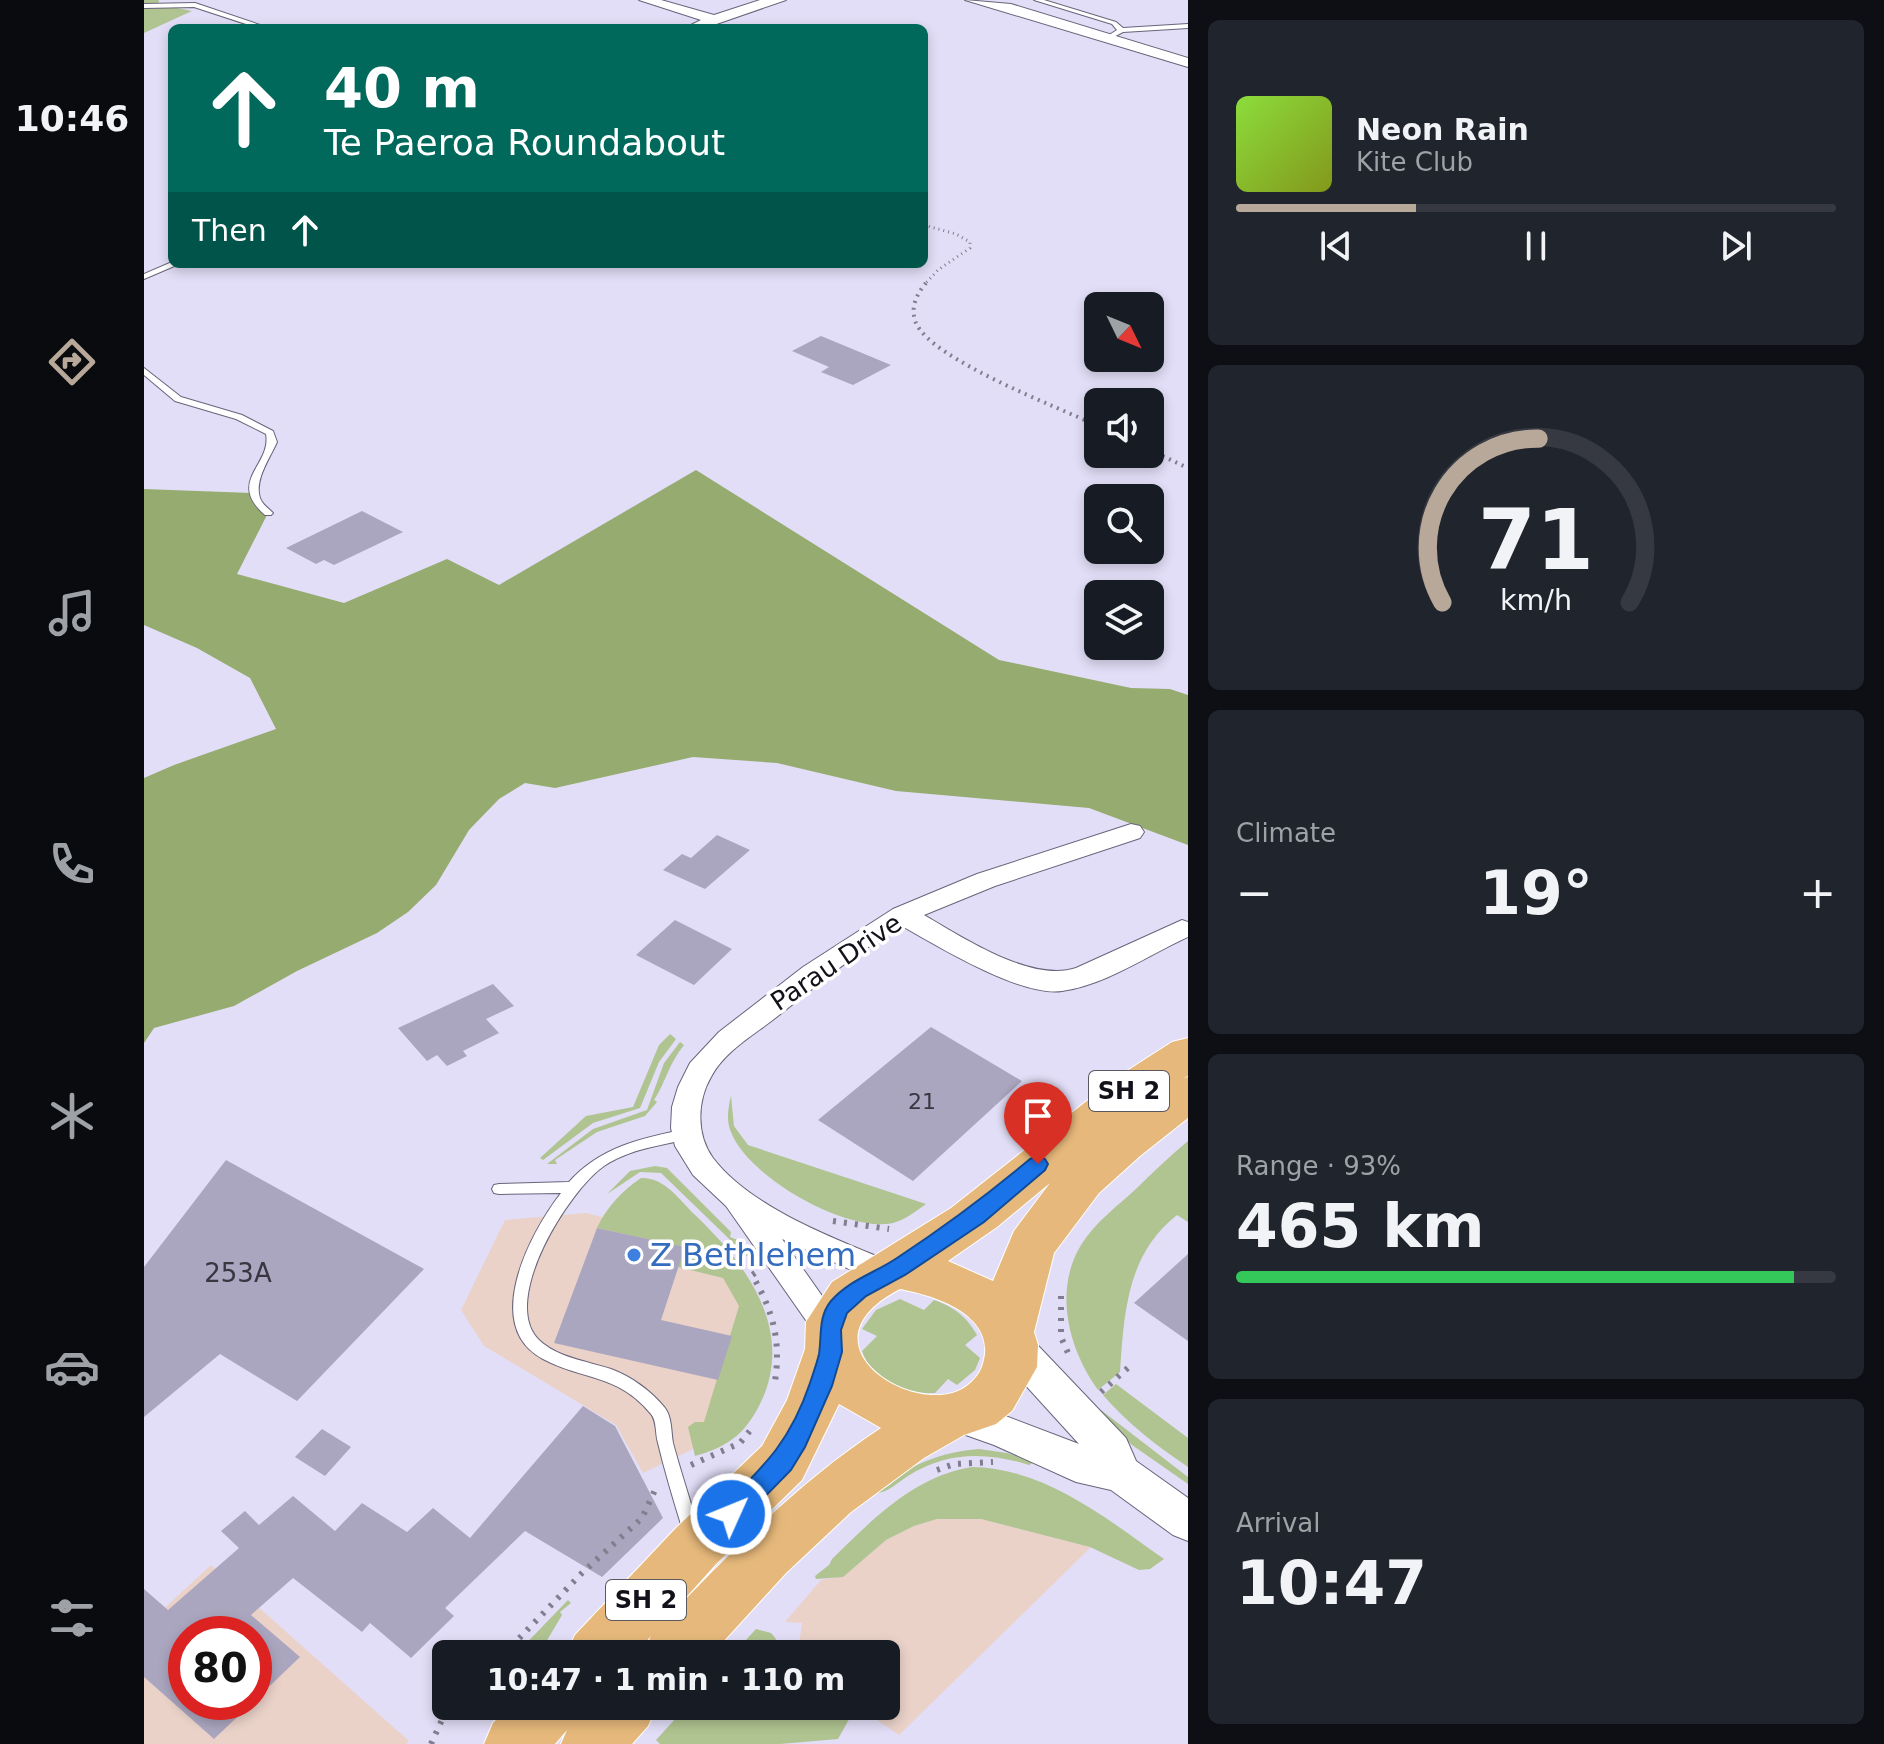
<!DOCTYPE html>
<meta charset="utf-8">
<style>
:root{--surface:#171b24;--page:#20242c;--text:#f1f3f6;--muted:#9ea1a6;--line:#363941;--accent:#b8a89a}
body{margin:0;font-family:"DejaVu Sans",sans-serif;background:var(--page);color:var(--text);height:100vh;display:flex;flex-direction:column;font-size:30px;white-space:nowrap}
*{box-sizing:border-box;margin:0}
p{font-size:26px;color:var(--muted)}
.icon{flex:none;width:44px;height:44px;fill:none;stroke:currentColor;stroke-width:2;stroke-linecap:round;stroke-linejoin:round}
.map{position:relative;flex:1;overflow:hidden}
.side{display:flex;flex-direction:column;gap:20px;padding:20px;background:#0d0f14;width:696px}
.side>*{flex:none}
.hud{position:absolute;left:24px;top:24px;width:760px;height:244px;border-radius:12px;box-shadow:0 4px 12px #0003;background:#00695c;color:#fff;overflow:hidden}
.needle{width:52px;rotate:133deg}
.controls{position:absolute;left:940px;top:292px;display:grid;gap:16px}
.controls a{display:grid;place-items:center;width:80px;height:80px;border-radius:12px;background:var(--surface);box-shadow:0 4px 12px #0003;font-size:40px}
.speed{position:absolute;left:24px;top:1616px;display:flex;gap:16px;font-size:40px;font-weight:700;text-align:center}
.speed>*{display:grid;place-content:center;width:104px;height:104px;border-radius:50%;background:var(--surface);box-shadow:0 4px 12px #0003;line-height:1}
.speed .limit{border:12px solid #d22;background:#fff;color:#111}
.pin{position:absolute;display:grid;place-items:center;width:68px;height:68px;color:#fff;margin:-82px -34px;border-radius:50% 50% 50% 0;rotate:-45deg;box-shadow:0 0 8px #0007}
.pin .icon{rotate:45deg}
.me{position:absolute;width:88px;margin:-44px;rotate:46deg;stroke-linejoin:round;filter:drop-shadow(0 0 6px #0008)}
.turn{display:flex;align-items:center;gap:28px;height:168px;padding:0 24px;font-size:36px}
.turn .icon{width:104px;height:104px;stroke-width:2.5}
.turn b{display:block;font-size:56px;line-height:68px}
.then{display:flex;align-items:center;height:76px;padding:0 24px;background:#0003;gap:16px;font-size:30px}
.big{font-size:60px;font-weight:700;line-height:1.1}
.side .tile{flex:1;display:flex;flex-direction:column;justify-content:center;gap:12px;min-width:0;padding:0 28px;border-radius:12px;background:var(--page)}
.side .dial{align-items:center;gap:0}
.dial svg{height:208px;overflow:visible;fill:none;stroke:var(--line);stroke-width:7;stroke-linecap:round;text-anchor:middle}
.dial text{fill:var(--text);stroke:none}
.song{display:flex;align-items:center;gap:24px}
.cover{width:96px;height:96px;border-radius:12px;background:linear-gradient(135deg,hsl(90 70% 55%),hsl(70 70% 35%))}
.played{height:8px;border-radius:4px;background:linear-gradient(90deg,var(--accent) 30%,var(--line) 30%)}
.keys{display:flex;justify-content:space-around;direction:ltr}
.heat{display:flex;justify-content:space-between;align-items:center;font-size:44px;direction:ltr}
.charge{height:12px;border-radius:6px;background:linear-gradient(90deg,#34c759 93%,var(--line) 0)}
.trip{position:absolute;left:288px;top:1640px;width:468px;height:80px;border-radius:12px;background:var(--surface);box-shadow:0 4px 12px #0003;font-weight:700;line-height:80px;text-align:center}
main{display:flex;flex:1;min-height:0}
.tab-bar{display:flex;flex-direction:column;width:144px;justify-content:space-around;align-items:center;background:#090b0e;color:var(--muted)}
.tab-bar .icon{width:56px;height:56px}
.tab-bar .active{color:var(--accent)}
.tab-bar b{font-size:36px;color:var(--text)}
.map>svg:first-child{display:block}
.commercial{fill:#ead2c9;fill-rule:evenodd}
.green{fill:#b0c491}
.forest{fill:#95ab6f}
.building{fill:#aba6bf}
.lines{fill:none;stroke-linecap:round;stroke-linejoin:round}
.service-casing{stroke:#68647a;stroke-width:2}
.minor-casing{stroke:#68647a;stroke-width:2}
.tertiary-casing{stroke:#68647a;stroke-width:2}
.trunk-casing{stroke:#fff;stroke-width:2}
.path-far2{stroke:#817e8f;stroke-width:3;stroke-dasharray:1 4;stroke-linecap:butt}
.path-far1{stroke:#817e8f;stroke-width:4;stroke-dasharray:2 5;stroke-linecap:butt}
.path{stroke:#817e8f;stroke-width:6;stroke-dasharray:3 8;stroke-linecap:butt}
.service{fill:#fff;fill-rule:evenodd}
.minor{fill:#fff;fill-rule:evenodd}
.tertiary{fill:#fff;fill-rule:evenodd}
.trunk{fill:#e6b87b;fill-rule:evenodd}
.route{fill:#1a73e8;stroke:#114b97;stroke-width:2}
.shop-dot{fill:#3f7fe0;stroke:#fff;stroke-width:3}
.labels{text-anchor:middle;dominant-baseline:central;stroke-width:7;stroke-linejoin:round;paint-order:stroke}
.number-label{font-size:22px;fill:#393642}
.shield{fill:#fff;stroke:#5a585e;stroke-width:2}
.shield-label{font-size:24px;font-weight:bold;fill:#131119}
.street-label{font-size:26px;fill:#131119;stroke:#fff}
.near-number-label{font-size:26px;fill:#393642}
.near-shop-label{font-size:32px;fill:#366cbe;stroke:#fff;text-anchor:start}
</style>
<main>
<nav class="tab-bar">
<b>10:46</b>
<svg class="icon active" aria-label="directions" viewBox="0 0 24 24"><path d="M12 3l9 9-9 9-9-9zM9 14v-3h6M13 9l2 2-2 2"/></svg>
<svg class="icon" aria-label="music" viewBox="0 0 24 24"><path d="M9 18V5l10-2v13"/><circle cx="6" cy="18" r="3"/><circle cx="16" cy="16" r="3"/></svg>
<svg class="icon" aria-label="phone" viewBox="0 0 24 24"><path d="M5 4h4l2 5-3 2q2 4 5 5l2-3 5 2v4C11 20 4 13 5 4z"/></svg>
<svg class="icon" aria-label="climate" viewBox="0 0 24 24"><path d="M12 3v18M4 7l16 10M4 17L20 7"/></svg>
<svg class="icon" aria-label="car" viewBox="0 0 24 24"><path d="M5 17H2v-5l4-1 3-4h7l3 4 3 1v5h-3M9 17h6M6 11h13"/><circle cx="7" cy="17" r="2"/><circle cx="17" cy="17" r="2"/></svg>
<svg class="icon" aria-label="filters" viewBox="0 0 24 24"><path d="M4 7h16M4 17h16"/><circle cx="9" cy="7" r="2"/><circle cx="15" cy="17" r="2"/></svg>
</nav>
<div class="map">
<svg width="1044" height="1744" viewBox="0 0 1044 1744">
<rect width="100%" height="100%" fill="#e2def7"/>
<g class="commercial">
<path d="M 474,1197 L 582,1254 L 612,1307 L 575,1423 L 549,1449 L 499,1473 L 472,1425 L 340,1346 L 317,1310 L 361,1220 L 442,1213 L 458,1217 Z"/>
<path d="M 793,1519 L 837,1519 L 947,1547 L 755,1735 L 712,1706 L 742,1706 L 742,1654 L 660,1654 L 655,1644 L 658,1623 L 641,1622 L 677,1580 L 699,1576 L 742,1540 L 770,1526 Z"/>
<path d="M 67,1565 L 265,1741 L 262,1744 L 0,1744 L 0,1627 ZM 42,1634 L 110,1634 L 110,1702 L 42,1702 Z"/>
</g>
<g class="green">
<path d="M 0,0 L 15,0 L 14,4 L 48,11 L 0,33 Z"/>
<path d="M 526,1034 L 532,1039 L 515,1062 L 496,1108 L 449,1123 L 399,1160 L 396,1158 L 442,1116 L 489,1107 L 515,1045 Z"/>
<path d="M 536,1042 L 540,1045 C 525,1063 521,1084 510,1100 L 513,1102 L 501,1116 L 453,1132 L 411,1160 L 413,1164 L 403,1164 L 449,1129 L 503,1110 L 520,1063 Z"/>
<path d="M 587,1096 L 590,1126 L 604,1145 L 782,1204 C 772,1211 761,1220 749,1223 C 702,1233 604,1177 587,1132 C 582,1121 584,1108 587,1096 Z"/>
<path d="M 1044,1141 L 1044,1222 L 1033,1215 C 983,1254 980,1313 976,1372 L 954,1390 C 925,1350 909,1291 937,1245 C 952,1221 974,1206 994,1187 C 1010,1171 1026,1156 1044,1141 Z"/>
<path d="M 511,1166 L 523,1168 L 587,1232 L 586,1237 L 596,1241 L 615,1262 L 609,1262 L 517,1173 L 496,1172 L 463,1194 L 486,1171 Z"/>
<path d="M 497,1178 C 520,1177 535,1199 550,1214 C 603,1264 653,1332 615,1406 C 600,1435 583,1447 551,1456 L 544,1427 L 551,1422 L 560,1422 L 595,1306 L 579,1278 L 534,1267 L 540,1247 L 453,1228 C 462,1208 479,1190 497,1178 Z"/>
<path d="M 756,1299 L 780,1310 L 790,1300 C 810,1307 822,1316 833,1335 L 821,1345 L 836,1358 L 831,1370 L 813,1385 L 804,1379 L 791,1393 C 760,1394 729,1382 718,1351 L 733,1336 L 718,1329 L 732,1310 Z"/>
<path d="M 972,1384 L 1044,1438 L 1044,1467 C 1013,1446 984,1424 959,1395 Z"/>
<path d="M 957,1410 L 1044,1477 L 1044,1484 L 988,1445 L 950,1411 Z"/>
<path d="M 835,1449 L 863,1453 L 890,1462 L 885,1465 C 843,1452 803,1451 764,1476 C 754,1482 744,1493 732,1493 L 747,1484 L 748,1478 C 776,1462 802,1451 835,1449 Z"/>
<path d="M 828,1467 C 901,1468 963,1519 1020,1559 L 1006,1569 L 995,1570 L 946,1547 L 837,1519 L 793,1519 L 770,1526 L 742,1540 L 699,1577 L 672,1579 L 671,1576 L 685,1565 L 688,1559 C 728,1520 770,1476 828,1467 Z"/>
<path d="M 424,1600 L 427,1603 L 416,1612 L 418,1615 L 395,1654 L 372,1654 Z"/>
<path d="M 612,1629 L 627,1633 L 632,1639 L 630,1654 L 589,1654 Z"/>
<path d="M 543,1706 L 695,1706 L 708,1714 L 694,1739 L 636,1744 L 516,1744 L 512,1740 Z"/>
</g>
<path class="forest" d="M 552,470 L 855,660 L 987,688 L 1026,689 L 1044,695 L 1044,845 L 945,808 L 752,791 L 633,763 L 549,757 L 411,788 L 381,783 L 355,799 L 325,830 L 292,885 L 264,912 L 233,933 L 153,971 L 90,1006 L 10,1028 L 0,1043 L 0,778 L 30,765 L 132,729 L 106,678 L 53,648 L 0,625 L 0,489 L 107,493 L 111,504 L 124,513 L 93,574 L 200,603 L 303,559 L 355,585 Z"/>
<g class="building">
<path d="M 677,336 L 747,365 L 709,385 L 677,372 L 685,367 L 648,351 Z"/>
<path d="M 218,511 L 259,532 L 190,565 L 180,560 L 172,564 L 142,548 Z"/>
<path d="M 573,835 L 606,850 L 561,889 L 519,870 L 538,854 L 547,858 Z"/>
<path d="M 531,920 L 588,949 L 550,985 L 492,955 Z"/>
<path d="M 349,984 L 370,1006 L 342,1019 L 355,1033 L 319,1051 L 323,1056 L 303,1066 L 293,1055 L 283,1061 L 254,1028 Z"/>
<path d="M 787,1027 L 878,1081 L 769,1181 L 674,1120 Z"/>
<path d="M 82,1160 L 280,1269 L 153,1401 L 76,1354 L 0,1417 L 0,1267 Z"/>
<path d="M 453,1228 L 541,1247 L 517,1320 L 588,1336 L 574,1380 L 410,1343 Z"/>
<path d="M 1044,1254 L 1044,1341 L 990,1303 Z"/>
<path d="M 439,1406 L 471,1426 L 519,1518 L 458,1577 L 381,1531 L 301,1608 L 310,1616 L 267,1658 L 226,1623 L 218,1632 L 149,1578 L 107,1615 L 156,1657 L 110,1701 L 110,1634 L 42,1634 L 42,1702 L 109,1702 L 70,1739 L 0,1677 L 0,1589 L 24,1610 L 95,1548 L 77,1531 L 101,1511 L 115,1525 L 149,1496 L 191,1531 L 218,1503 L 263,1532 L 289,1508 L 326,1538 Z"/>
<path d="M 178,1429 L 207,1447 L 181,1476 L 151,1457 Z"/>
</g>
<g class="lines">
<defs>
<g id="service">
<path d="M 890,0 L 900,0 L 972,22 L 979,28 L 1044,24 L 1044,28 L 979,32 L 964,40 L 962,39 L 962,37 L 973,30 L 968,24 Z"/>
<path d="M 51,3 L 122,27 L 123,28 L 114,28 L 50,7 L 0,8 L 0,4 Z"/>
<path d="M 28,262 L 28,264 L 35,264 L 0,279 L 0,274 Z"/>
<path d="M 0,368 L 37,397 L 98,415 L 129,431 L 133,442 C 126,458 110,480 116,498 C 118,504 124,508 129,513 L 127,515 L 121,515 C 82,481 128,465 122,434 L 92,419 L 31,401 L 0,375 Z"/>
<path d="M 542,1129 L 547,1130 L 549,1134 L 547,1138 C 517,1146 487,1148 460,1166 C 425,1190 355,1301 395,1340 C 414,1358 443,1361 467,1369 C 488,1377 507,1391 521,1408 C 528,1417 527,1432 529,1443 C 537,1473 547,1502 555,1531 L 553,1536 L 547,1538 L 541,1536 L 539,1531 C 530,1502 521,1472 514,1443 C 511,1433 513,1421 507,1414 C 473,1373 440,1381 399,1359 C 337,1326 386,1233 417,1193 L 355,1194 L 350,1193 L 348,1189 L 350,1185 L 355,1184 L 425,1182 C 456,1147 498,1138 542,1129 Z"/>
</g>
<g id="minor">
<path d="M 495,0 L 517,0 L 570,15 L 616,0 L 642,0 L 561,28 L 541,28 L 557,20 Z"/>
<path d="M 821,0 L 867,4 L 1044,58 L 1044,67 Z"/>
<path d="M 987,824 L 996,826 L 1000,832 L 996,838 L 851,886 L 780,915 C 818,937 887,983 932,968 L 1038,920 L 1044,922 L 1044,937 C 1004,955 962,985 918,991 C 877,997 795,947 758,926 C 712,952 671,987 630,1019 C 608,1036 580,1052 567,1077 C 553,1101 552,1135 569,1158 C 608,1209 694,1240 752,1264 L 757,1273 L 752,1282 L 741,1285 L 638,1239 L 702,1330 L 697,1339 L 686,1343 L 675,1339 L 582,1206 L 549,1175 L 531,1146 L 527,1128 L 528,1107 L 534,1087 L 546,1063 L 575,1032 L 659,967 L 749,909 L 833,874 Z"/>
</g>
<path id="tertiary" d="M 869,1329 L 883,1334 L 982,1438 L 992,1461 L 1044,1498 L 1044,1541 L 1029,1535 L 967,1490 L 932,1482 L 850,1445 L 802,1428 L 796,1416 L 802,1404 L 817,1399 L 935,1444 L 855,1356 L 849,1345 L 855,1334 Z"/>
<g id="trunk">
<path d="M 1044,1038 L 1044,1076 L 1040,1078 L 1044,1077 L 1044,1118 L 996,1156 L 955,1193 L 910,1253 L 890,1332 L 894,1345 L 893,1367 L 868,1411 L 852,1424 L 820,1435 L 780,1458 L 707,1512 L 642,1573 L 568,1654 L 499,1654 L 507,1636 L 491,1654 L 422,1654 L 431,1635 L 532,1528 L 618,1446 L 643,1400 L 661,1349 L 662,1322 L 688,1282 L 807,1208 L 972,1078 L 1028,1042 ZM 906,1183 L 870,1231 L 849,1281 L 804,1261 L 853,1227 ZM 756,1289 C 788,1295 845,1312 841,1354 C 839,1368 835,1376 824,1385 C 777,1423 647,1345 756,1289 ZM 695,1404 L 737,1428 C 655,1482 587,1551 519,1623 L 572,1564 L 658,1480 Z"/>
<path d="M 365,1706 L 436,1706 L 430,1720 L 442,1706 L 513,1706 L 504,1726 L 488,1744 L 417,1744 L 423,1730 L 411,1744 L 340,1744 L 349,1723 Z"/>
</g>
</defs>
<use href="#service" class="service-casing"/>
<use href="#minor" class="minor-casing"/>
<use href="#tertiary" class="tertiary-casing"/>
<use href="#trunk" class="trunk-casing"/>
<path class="path-far2" d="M 780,225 L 812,234 L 826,242 L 826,248 L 794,270 L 780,285"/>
<g class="path-far1">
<path d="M 782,283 C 772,295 766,308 772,323 C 788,360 914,407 954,426"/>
<path d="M 1006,450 L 1044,468"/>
</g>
<g class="path">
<path d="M 689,1221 L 745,1229"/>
<path d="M 611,1273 L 608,1275 C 630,1312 638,1344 630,1387"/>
<path d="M 917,1296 L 917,1337 L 924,1353"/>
<path d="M 957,1392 L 986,1366"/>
<path d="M 547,1465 L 596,1443 L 609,1427"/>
<path d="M 793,1470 L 810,1464 L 849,1462"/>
<path d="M 360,1654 L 438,1573 L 498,1518 L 512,1488"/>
<path d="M 287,1744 L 301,1713 L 308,1706"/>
</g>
<use href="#service" class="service"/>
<use href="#minor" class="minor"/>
<use href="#tertiary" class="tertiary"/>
<use href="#trunk" class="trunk"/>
</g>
<path class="route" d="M 894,1156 L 901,1159 L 904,1164 L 901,1170 L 840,1222 L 761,1275 L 722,1296 L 703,1313 L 697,1330 L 698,1352 L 688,1386 L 661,1447 L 647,1470 L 596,1522 L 587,1525 L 579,1522 L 575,1514 L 579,1507 C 621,1465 646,1442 666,1383 C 669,1374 673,1363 675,1354 C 678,1335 674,1317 687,1301 C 705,1280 731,1273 753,1258 C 800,1227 843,1195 886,1159 Z"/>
<circle class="shop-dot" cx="490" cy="1255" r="8"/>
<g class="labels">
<g class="number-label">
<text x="778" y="1101">21</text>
</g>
<g class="shield">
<rect x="945" y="1071" width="80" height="40" rx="6"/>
<rect x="462" y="1580" width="80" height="40" rx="6"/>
</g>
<g class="shield-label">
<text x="985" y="1091">SH 2</text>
<text x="502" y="1600">SH 2</text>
</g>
<g class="street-label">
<text transform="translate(692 962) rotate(-34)">Parau Drive</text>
</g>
<g class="near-number-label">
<text x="94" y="1273">253A</text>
</g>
<g class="near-shop-label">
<text x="506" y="1255">Z Bethlehem</text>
</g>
</g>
</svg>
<div class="controls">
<a><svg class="needle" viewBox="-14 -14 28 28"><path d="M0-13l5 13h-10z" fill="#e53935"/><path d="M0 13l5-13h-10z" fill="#9ea1a6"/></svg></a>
<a><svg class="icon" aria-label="sound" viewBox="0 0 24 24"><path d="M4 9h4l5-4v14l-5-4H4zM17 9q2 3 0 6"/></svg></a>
<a><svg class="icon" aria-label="search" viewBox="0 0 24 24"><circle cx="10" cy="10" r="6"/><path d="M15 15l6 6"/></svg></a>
<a><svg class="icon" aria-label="layers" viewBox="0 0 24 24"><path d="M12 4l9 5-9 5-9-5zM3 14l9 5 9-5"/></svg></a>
</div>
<div class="speed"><div class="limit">80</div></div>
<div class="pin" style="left:894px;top:1164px;background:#d93025"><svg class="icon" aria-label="arrive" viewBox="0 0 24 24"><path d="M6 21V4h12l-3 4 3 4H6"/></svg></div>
<svg class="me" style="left:587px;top:1514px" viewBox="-20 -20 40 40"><circle r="17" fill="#1a73e8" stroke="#fff" stroke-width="3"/><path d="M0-11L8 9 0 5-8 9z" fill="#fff"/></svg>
<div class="trip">10:47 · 1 min · 110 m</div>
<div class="hud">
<div class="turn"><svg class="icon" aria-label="ahead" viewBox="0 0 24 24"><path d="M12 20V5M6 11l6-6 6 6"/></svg><div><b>40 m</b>Te Paeroa Roundabout</div></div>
<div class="then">Then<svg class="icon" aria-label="ahead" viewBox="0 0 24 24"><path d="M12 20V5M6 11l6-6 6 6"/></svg></div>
</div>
</div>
<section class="side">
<div class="tile">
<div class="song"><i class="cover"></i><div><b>Neon Rain</b><p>Kite Club</p></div></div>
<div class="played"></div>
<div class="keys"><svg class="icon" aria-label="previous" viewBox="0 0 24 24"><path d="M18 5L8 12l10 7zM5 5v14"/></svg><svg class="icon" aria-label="pause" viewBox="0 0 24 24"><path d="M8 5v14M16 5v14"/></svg><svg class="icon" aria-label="next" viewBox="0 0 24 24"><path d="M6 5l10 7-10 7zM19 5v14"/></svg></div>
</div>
<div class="tile dial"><svg viewBox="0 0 100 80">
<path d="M14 69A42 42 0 1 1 86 69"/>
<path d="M14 69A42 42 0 0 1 51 6" stroke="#b8a89a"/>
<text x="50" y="56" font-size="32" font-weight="700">71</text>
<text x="50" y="72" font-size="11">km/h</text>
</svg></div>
<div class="tile"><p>Climate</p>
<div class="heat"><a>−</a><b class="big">19°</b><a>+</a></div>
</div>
<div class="tile"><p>Range · 93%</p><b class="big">465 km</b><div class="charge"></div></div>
<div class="tile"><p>Arrival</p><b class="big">10:47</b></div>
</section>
</main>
